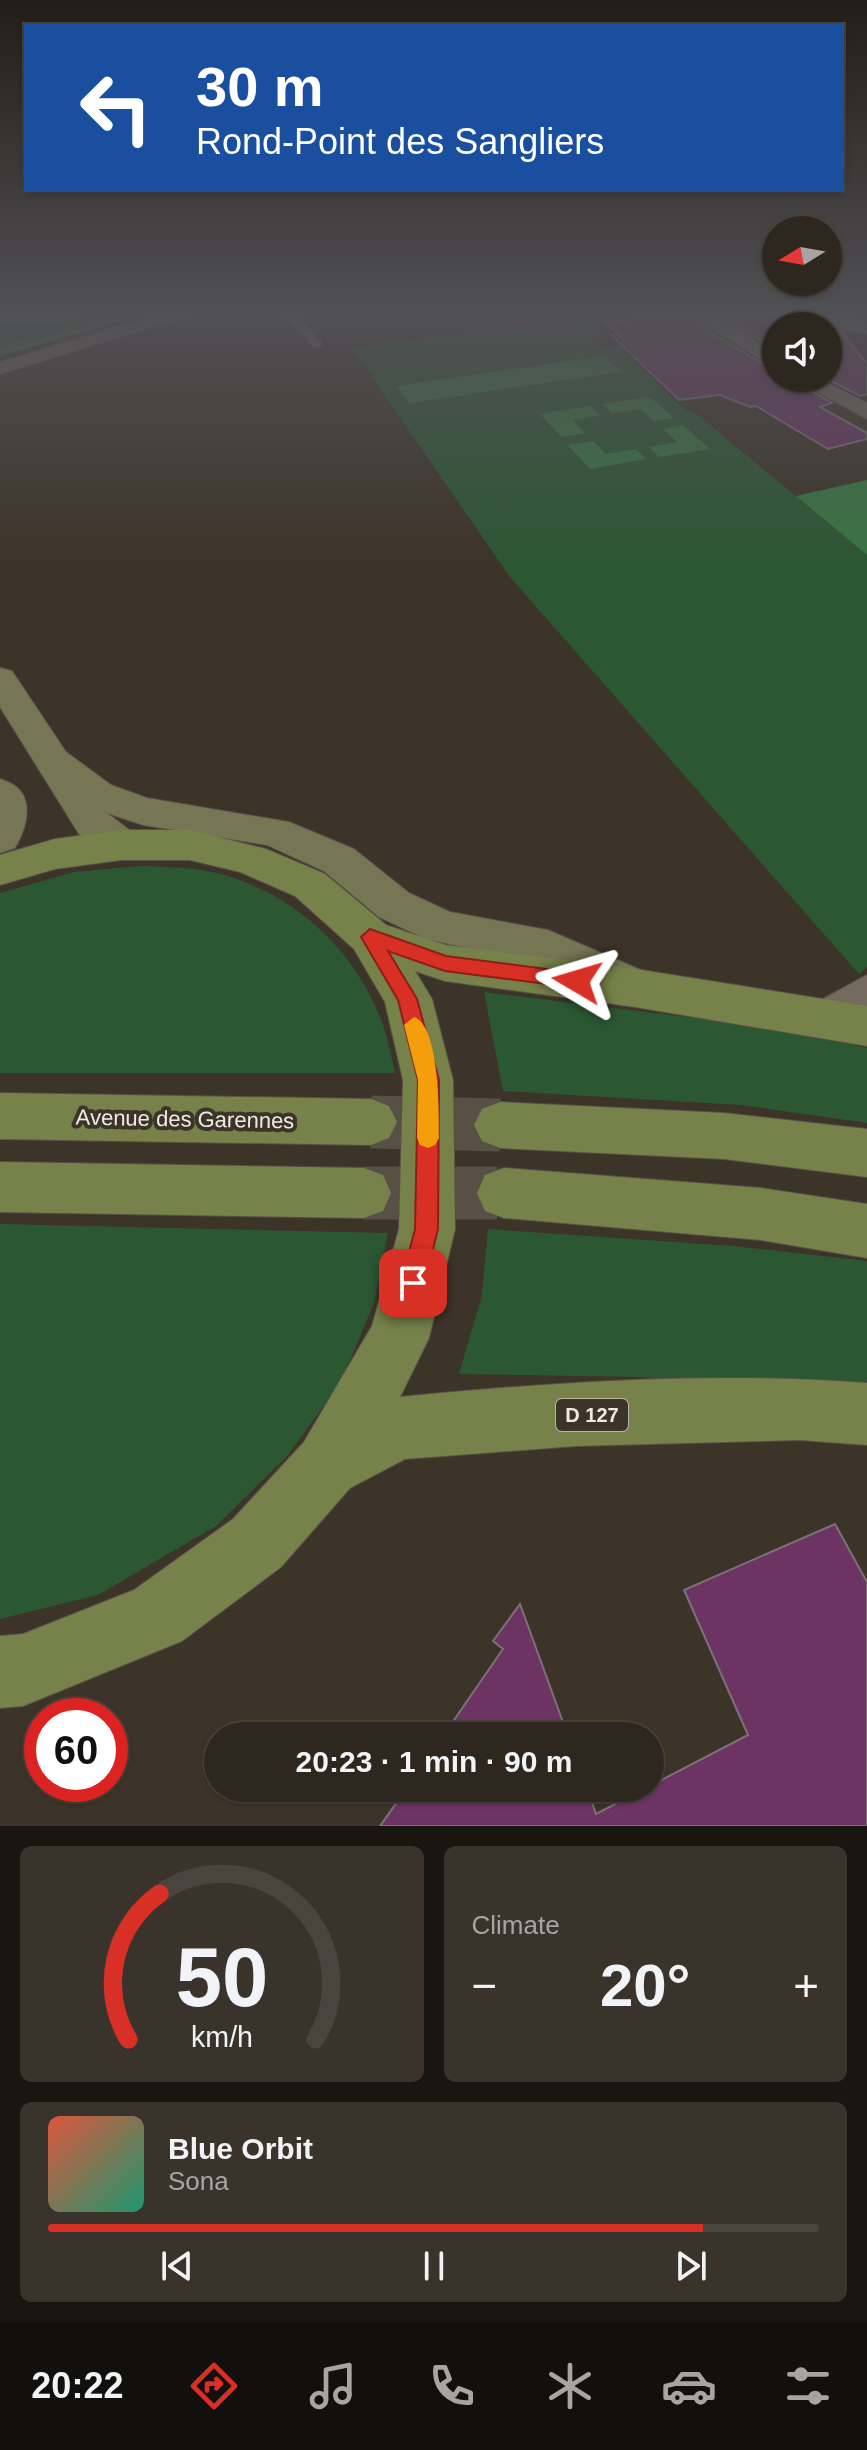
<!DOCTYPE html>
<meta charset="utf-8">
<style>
:root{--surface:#2e271f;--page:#3a332c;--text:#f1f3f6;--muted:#a7a5a4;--line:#49443d;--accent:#d93025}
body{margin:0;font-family:Helvetica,sans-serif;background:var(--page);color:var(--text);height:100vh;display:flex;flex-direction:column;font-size:30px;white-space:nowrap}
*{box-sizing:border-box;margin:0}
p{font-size:26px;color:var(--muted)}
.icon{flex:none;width:44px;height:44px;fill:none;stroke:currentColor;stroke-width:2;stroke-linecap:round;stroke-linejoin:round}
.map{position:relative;height:1826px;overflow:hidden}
.side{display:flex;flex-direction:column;gap:20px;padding:20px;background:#191511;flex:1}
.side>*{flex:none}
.banner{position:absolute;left:24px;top:24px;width:820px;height:168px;border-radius:0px;box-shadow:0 2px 6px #0004,0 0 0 2px var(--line);background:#1a4fa0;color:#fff;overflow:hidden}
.needle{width:52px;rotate:259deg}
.controls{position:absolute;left:762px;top:216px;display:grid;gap:16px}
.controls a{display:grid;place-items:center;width:80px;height:80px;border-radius:50%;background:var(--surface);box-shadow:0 2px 6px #0004,0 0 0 2px var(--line);font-size:40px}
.speed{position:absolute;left:24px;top:1698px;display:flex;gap:16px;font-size:40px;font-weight:700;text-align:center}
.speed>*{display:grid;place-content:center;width:104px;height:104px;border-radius:50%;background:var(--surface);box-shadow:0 2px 6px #0004,0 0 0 2px var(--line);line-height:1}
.speed .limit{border:12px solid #d22;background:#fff;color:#111}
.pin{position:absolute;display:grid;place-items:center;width:68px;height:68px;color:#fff;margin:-34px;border-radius:16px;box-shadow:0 4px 12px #0006}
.me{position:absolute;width:88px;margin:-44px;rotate:277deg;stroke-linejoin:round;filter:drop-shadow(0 0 6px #0008)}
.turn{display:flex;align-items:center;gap:28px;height:168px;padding:0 40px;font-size:36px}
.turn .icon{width:104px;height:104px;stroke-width:2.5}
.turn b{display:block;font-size:56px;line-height:68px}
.big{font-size:60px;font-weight:800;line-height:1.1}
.side .card{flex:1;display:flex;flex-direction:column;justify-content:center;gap:12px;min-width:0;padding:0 28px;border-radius:12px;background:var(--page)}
.side .dial{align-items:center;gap:0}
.dial svg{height:208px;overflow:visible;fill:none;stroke:var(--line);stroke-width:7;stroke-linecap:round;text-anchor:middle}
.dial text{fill:var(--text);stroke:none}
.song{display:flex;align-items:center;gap:24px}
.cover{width:96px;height:96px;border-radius:12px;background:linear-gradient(135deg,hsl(10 70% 55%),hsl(160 70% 35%))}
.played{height:8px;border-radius:4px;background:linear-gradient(90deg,var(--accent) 85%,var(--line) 85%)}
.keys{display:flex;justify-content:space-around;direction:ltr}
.heat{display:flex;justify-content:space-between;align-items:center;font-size:44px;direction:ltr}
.side .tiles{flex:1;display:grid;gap:20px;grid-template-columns:1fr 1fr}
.card:last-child{grid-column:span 2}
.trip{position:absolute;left:204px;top:1722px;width:460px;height:80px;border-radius:40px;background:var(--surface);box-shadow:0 2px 6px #0004,0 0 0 2px var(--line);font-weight:800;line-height:80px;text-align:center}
.tab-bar{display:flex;height:128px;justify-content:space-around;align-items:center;background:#12100c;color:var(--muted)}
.tab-bar .icon{width:56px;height:56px}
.tab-bar .selected{color:var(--accent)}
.tab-bar b{font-size:36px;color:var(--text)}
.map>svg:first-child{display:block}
.green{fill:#2c5733}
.forest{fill:#387642}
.building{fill:#6d3463;stroke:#7d707a;stroke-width:2}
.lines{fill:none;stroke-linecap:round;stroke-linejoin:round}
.primary-tunnel{stroke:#584f45;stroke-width:53;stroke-dasharray:53 27;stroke-linecap:butt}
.lane-casing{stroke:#595148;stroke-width:2}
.street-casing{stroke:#595148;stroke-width:2}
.secondary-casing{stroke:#595148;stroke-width:2}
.primary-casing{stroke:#595148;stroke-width:2}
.lane{fill:#756a5e;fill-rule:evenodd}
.street{fill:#756a5e;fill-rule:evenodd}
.secondary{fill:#757654;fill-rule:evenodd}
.primary{fill:#76824a;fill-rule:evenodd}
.route{fill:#d93025;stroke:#8d1f18;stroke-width:2}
.slow{fill:#f59e0b}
.labels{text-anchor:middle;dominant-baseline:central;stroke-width:8;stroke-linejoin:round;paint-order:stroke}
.shield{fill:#3d3429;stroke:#bab3ab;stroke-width:2}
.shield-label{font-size:20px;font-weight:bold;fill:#f0eae3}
.street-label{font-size:22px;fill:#f0eae3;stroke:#3d3429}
</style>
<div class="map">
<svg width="867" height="1826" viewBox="0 0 867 1826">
<rect width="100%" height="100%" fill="#3d3429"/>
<g class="green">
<path d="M 123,310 L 158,310 L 0,347 L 0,322 C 33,324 62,324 94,315 C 104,312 111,316 123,310 Z"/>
<path d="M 587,322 L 604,335 L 589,338 L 604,350 L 619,347 L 683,408 L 698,415 L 867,555 L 867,967 L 859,974 L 510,577 L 352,348 L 479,331 Z"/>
<path d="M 140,866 C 158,867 177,867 195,869 C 279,880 352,942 381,1020 C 388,1037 391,1056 395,1073 L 0,1073 L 0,893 L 74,872 Z"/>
<path d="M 484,992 L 768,1027 L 867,1048 L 867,1123 L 741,1105 L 503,1091 Z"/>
<path d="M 0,1224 L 388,1233 L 374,1303 L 341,1382 L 287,1456 L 216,1526 L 98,1595 L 0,1619 Z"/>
<path d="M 488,1229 L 732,1246 L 867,1261 L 867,1390 L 636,1377 L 459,1374 L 482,1295 Z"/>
</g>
<g class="forest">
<path d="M 148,313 L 0,356 L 0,347 L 104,321 Z"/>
<path d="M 604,356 L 622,372 L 409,403 L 396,386 Z"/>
<path d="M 650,397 L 674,418 L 654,421 L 641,409 L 612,413 L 602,404 Z"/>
<path d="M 590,406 L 600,415 L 573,420 L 585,433 L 561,437 L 540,414 Z"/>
<path d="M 683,425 L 710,449 L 659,457 L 649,447 L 677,442 L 663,429 Z"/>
<path d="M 593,441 L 606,454 L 636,449 L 646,459 L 590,469 L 568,445 Z"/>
<path d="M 867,480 L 867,555 L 796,496 Z"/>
</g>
<g class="building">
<path d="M 701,315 L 702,327 L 776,372 L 776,378 L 789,378 L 832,403 L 820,407 L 867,433 L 867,439 L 828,449 L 756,406 L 750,407 L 720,395 L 679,400 L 611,335 L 619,334 L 604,322 Z"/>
<path d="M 728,319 L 796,321 L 818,326 L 776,326 L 776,350 Z"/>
<path d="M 828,328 L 841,331 L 867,364 L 867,394 L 860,396 L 825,378 L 828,378 Z"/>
<path d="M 835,1524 L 867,1582 L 867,1826 L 380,1826 L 407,1788 L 587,1788 L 596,1814 L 748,1735 L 684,1590 Z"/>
<path d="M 520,1604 L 568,1736 L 443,1736 L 503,1649 L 493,1641 Z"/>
</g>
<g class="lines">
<g class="primary-tunnel">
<path d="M 371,1122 L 500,1125"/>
<path d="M 364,1193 L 504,1193"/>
</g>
<defs>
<g id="lane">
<path d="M 80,310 L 97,310 L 63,322 L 0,322 L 0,316 L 62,316 Z"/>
<path d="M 280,310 L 291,310 L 321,342 L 321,346 L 313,346 Z"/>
</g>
<g id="street">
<path d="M 176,310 L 207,310 L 0,374 L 0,362 Z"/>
<path d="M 704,310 L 814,310 L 867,322 L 867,334 L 796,318 L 723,316 L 721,318 L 776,354 L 776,369 L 704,324 Z"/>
<path d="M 792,378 L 818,378 L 867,403 L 867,419 Z"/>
<path d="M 867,975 L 867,1012 L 827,1034 L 812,1029 L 806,1017 L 812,1005 Z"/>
</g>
<g id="secondary">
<path d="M 0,668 L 12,671 L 66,752 L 111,785 L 147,798 L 289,822 L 354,849 L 409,893 L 450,912 L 548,930 L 650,974 L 656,987 L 650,1000 L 633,1006 L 539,964 L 426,939 L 379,917 L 324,871 L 267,845 L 143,825 L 107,813 L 136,835 L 142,845 L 136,855 L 121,860 L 106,855 L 79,834 L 0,707 Z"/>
<path d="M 0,779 C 36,789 30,822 15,848 L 0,853 Z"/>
</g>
<g id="primary">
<path d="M 121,830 L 190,830 L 266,849 L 325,874 L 386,925 L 446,945 L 635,969 L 867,1006 L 867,1046 L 635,1007 L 445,981 L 415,971 L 432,999 L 453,1080 L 455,1229 L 429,1338 L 400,1397 C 554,1382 713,1371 867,1383 L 867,1445 L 800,1440 L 576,1446 L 405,1459 L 350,1488 L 281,1567 L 182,1641 L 23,1706 L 0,1708 L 0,1636 L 23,1634 L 134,1590 L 233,1519 L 304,1442 L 372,1326 L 399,1229 L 403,1080 L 385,1002 L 354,949 L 295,896 L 240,872 L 190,860 L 121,860 L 55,869 L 0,885 L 0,855 L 55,839 Z"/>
<path d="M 0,1093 L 371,1099 L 389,1106 L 397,1122 L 389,1138 L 371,1145 L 0,1139 Z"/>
<path d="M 500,1102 L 724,1113 L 867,1129 L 867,1177 L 724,1159 L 500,1148 L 482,1141 L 474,1125 L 482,1109 Z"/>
<path d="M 0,1162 L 364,1168 L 383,1175 L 391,1193 L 383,1211 L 364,1218 L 0,1212 Z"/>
<path d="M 504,1168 L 761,1188 L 867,1204 L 867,1258 L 761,1240 L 504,1218 L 485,1211 L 477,1193 L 485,1175 Z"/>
</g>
</defs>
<use href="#lane" class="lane-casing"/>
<use href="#street" class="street-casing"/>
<use href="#secondary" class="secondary-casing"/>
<use href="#primary" class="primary-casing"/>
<use href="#lane" class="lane"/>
<use href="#street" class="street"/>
<use href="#secondary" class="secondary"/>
<use href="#primary" class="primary"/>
</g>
<linearGradient id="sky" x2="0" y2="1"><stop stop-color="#221d17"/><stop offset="0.55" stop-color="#515054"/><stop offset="1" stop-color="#515054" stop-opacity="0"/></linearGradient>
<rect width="867" height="566" fill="url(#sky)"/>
<path class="route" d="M 370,929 L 446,956 L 577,973 L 587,981 L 577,988 L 445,971 L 388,951 L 417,999 L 439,1080 L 438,1229 L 425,1283 L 421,1292 L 413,1295 L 404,1292 L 401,1283 L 415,1229 L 418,1080 L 398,1000 L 361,937 Z"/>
<path class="slow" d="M 414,1017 C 440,1026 439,1114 439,1138 L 435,1145 L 428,1148 L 420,1145 L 417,1138 L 418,1080 L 404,1025 Z"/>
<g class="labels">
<rect class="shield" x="556" y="1399" width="72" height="32" rx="6"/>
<g class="shield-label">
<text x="592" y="1415">D 127</text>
</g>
<g class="street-label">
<text transform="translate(185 1119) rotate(1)">Avenue des Garennes</text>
</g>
</g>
</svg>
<div class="controls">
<a><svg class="needle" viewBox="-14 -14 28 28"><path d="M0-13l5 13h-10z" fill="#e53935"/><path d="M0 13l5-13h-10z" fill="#a7a5a4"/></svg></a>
<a><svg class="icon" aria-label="sound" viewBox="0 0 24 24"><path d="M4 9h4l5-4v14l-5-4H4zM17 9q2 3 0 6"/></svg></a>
</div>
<div class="speed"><div class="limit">60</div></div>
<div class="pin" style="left:413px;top:1283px;background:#d93025"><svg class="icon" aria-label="arrive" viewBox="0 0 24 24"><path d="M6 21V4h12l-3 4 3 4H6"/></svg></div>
<svg class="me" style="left:577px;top:981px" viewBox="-20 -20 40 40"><path d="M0-17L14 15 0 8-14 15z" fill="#d93025" stroke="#fff" stroke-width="4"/></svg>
<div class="trip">20:23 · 1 min · 90 m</div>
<div class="banner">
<div class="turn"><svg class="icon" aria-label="left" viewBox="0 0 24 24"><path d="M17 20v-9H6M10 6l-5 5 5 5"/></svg><div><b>30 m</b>Rond-Point des Sangliers</div></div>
</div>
</div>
<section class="side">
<div class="tiles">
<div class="card dial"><svg viewBox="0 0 100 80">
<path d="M14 69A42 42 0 1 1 86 69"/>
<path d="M14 69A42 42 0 0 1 26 13" stroke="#d93025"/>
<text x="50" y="56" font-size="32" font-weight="700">50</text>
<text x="50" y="72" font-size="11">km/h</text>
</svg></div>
<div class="card"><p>Climate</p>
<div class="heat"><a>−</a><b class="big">20°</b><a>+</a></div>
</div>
<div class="card">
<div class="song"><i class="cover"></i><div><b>Blue Orbit</b><p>Sona</p></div></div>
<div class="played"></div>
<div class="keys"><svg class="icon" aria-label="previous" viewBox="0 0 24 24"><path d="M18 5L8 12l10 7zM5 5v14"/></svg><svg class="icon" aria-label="pause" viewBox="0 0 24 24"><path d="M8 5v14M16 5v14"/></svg><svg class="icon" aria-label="next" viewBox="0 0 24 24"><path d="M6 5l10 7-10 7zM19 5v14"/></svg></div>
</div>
</div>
</section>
<nav class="tab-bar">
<b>20:22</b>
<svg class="icon selected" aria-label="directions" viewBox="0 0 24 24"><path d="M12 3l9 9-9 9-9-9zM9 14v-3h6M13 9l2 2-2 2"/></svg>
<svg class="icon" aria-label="music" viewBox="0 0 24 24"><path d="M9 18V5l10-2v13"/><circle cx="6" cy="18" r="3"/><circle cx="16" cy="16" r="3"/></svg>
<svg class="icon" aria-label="phone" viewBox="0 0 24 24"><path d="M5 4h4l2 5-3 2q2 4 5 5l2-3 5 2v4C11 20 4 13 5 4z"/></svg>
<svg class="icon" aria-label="climate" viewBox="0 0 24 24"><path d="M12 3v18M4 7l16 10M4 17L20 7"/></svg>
<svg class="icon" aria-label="car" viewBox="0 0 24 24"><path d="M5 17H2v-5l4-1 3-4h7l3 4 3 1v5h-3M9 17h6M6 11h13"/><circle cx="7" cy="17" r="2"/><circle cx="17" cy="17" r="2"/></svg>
<svg class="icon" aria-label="filters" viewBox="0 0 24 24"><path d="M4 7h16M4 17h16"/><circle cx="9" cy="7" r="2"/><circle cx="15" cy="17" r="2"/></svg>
</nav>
